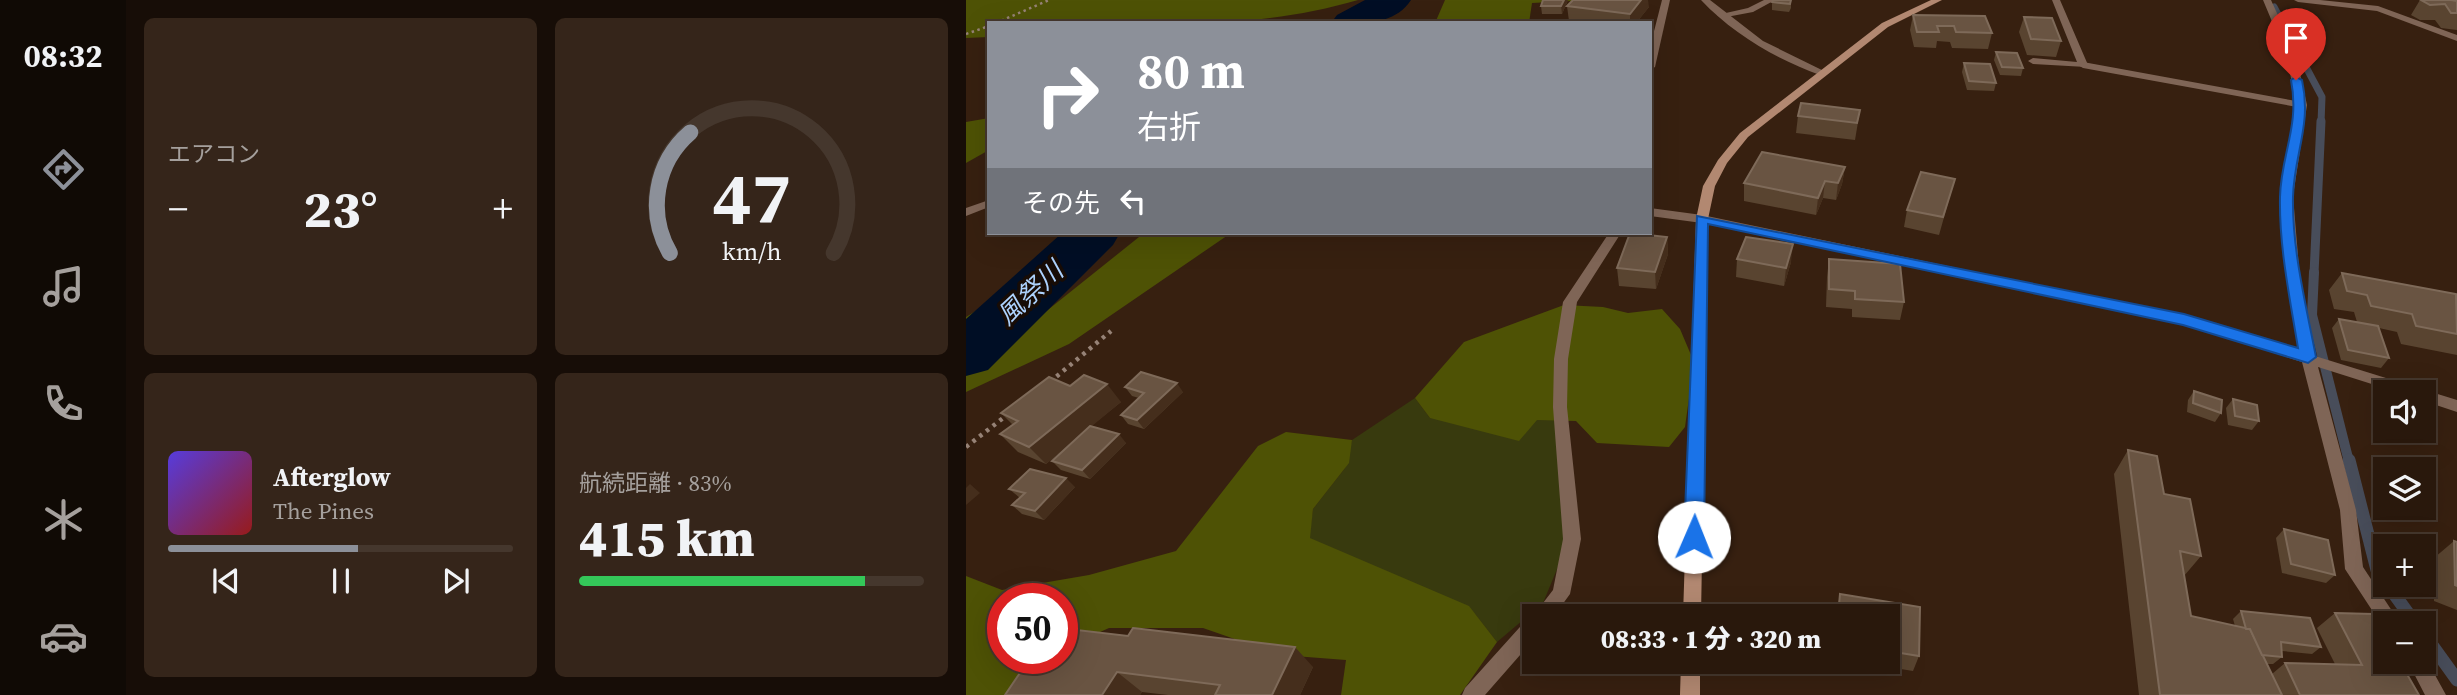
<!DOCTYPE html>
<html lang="ja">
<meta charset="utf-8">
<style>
:root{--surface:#29180c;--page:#35251a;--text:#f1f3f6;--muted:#a5a09d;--line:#45372d;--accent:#8c9099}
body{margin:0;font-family:"Source Serif 4","Noto Sans JP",serif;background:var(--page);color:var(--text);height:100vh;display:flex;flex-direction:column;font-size:26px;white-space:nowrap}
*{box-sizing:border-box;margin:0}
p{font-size:23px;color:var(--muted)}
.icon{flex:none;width:38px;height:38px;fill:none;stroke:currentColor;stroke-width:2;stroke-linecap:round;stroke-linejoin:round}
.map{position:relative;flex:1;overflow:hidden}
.sheet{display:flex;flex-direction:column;gap:18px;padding:18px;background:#170d07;width:840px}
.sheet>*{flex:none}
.banner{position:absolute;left:21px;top:21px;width:665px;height:214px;border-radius:0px;box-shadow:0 7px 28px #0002,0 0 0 2px var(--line);background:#8c9099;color:#fff;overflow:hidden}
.tools{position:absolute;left:1407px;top:380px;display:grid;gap:14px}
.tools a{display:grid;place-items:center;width:63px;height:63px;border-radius:0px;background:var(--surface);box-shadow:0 7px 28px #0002,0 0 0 2px var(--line);font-size:35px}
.speed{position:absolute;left:21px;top:583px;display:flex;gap:14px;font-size:35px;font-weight:700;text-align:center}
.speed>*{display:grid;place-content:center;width:91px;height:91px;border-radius:50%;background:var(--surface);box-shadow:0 7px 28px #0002,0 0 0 2px var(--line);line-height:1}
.speed .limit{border:10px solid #d22;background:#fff;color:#111}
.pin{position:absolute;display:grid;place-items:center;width:60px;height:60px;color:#fff;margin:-72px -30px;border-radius:50% 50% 50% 0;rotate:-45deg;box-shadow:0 0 7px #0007}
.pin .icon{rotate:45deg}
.me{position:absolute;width:77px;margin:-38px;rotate:1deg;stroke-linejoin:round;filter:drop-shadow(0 0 5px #0008)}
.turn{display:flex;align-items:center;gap:24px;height:147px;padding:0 35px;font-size:32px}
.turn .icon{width:91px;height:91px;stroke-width:2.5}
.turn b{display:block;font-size:49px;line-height:60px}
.then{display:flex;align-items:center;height:66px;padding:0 35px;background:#0003;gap:14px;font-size:26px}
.big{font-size:52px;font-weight:800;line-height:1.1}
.sheet .card{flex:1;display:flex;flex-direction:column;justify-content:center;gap:10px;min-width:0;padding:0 24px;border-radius:10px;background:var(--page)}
.sheet .dial{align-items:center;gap:0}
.dial svg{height:182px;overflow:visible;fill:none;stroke:var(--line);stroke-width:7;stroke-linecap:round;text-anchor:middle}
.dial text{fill:var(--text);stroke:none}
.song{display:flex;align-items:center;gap:21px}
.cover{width:84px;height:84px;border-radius:10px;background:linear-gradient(135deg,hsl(250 70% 55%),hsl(0 70% 35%))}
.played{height:7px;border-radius:4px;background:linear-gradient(90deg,var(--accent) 55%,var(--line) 55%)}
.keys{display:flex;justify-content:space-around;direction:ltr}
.heat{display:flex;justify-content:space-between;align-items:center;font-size:38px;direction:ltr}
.charge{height:10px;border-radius:5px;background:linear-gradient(90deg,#34c759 83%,var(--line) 0)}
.sheet .tiles{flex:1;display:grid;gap:18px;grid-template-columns:repeat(2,1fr)}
.trip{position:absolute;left:556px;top:604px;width:378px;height:70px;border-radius:0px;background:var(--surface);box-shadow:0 7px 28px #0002,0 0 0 2px var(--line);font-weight:800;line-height:70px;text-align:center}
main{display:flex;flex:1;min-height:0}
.tabs{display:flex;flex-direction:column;width:126px;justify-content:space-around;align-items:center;background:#100a05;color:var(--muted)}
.tabs .icon{width:49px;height:49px}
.tabs .on{color:var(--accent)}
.tabs b{font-size:32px;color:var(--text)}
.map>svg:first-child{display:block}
.green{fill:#383a0e}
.forest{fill:#4e5205}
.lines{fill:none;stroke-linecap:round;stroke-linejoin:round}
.stream-far3{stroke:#484d5a;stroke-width:7}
.stream-far2{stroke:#484d5a;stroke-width:9}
.stream-far1{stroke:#484d5a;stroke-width:10}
.stream{stroke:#484d5a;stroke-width:13}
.river{fill:#000e25;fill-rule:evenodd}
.path-far1{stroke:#968276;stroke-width:2.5;stroke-dasharray:2.5 3.5;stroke-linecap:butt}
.path{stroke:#968276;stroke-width:4.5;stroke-dasharray:3.5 5;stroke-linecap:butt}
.service{fill:#7f6556;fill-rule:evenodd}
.minor{fill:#7f6556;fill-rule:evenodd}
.secondary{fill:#b28871;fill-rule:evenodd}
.wall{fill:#594430}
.shaded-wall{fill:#452e1c}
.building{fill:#695442;stroke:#7e6a59;stroke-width:2}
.route{fill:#1a73e8;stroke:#114b97;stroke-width:2}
.labels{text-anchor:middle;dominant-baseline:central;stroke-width:7;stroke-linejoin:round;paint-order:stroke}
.water-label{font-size:26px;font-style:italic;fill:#add2fd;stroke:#170c06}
</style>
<main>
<nav class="tabs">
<b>08:32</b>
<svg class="icon on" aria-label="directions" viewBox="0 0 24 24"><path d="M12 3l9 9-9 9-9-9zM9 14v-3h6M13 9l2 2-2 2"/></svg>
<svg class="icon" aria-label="music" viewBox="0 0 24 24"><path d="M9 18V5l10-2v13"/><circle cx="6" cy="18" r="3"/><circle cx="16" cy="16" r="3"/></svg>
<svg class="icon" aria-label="phone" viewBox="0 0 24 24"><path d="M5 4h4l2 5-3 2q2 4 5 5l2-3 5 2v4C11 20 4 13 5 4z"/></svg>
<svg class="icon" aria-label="climate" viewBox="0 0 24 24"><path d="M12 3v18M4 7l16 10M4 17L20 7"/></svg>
<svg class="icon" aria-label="car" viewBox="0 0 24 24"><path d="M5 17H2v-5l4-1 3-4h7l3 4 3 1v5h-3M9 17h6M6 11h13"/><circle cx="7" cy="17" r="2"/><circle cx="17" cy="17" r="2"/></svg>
</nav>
<section class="sheet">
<div class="tiles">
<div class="card"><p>エアコン</p>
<div class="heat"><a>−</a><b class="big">23°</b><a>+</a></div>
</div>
<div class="card dial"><svg viewBox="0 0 100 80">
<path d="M14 69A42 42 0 1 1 86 69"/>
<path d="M14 69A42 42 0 0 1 23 16" stroke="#8c9099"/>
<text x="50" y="56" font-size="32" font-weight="700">47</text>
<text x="50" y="72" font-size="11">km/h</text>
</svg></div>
<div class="card">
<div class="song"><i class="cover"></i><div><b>Afterglow</b><p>The Pines</p></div></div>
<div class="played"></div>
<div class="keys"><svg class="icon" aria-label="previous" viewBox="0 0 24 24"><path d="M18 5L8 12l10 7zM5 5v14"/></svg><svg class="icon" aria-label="pause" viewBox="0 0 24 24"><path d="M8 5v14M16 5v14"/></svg><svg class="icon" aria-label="next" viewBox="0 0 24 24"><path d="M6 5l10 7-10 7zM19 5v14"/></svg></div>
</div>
<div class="card"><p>航続距離 · 83%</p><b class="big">415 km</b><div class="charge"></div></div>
</div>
</section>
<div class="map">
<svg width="1491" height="695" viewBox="0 0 1491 695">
<rect width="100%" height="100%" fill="#372010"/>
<path class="green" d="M 449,398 L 464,418 L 591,420 L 606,533 L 577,603 L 531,642 L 509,614 L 343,538 L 347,509 L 379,468 L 386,440 Z"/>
<g class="forest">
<path d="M 0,0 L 392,0 C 273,35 145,23 23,23 L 23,37 L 0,38 Z"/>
<path d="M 479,0 L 623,0 L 566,3 L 563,23 L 469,23 Z"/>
<path d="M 23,118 L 23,150 L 0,163 L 0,122 Z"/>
<path d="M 178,233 L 265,233 L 103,344 L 0,392 L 0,317 L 21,304 L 78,313 Z"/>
<path d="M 598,305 L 637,307 L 662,313 L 696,309 L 714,329 L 728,362 L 719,427 L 703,447 L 631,443 L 610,421 L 571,420 L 553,441 L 464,418 L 449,398 L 498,342 Z"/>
<path d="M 320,432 L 386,440 L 383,463 L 347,509 L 344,538 L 503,606 L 531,642 L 494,695 L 375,695 L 380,660 L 315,655 L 237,628 L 143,628 L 96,649 L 96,598 L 37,598 L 37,658 L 88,658 L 52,695 L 0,695 L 0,576 L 36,590 L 123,575 L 210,551 L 292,446 Z"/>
</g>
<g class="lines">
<path class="stream-far3" d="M 1308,7 L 1356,97 L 1355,123"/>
<path class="stream-far2" d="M 1348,274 L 1355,121"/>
<path class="stream-far1" d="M 1348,272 L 1346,315 L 1383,462"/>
<g class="stream">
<path d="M 1383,460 L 1411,570 L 1419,581"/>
<path d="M 1421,584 L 1449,623"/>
<path d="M 1458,634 L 1491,680"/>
</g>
<g class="river">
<path d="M 399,0 L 445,0 C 427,27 394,23 365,23 L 371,15 Z"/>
<path d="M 96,233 L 154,233 L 147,245 L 22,370 L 0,376 L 0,319 Z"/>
</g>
<g class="path-far1">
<path d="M 30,23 L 83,0"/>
<path d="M 0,34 L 23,26"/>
</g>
<g class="path">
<path d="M 84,382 L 145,331"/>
<path d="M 0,447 L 41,415"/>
</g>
<g class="service">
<path d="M 696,0 L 704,0 L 689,67 L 684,70 L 684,47 Z"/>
<path d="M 798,0 L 809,0 L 787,12 L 755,18 L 751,15 L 782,8 Z"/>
<path d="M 1086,0 L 1094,0 L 1122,65 L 1120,67 L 1067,64 L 1062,61 L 1067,58 L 1111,62 Z"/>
</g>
<g class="minor">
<path d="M 735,0 L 744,0 L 797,41 L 862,73 L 854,75 C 810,59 767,34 735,0 Z"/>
<path d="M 1297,0 L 1305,0 L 1330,55 L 1341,105 L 1327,196 L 1334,279 L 1349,356 L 1491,400 L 1491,412 L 1458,401 L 1458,392 L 1431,392 L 1352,367 L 1390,510 L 1397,567 L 1434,623 L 1419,623 L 1419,630 L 1379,569 L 1374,510 L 1336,362 L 1217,324 L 736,223 L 684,216 L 684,208 L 736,215 L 1218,315 L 1334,351 L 1322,279 L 1315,196 L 1331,107 L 1117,68 L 1112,65 L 1117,62 L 1330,101 L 1320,55 Z"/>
<path d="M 1328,0 L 1354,0 L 1412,6 L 1491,35 L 1491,41 L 1411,11 L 1332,2 Z"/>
<path d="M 23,200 L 23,207 L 0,216 L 0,208 Z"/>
<path d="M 643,233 L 655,233 L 611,302 L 602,359 L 601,407 L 615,539 L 604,594 L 588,616 L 569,616 L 569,638 L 519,695 L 496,695 L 499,688 L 562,618 L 567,616 L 587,590 L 597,539 L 587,407 L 588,359 L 597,302 Z"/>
<path d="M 1458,655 L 1480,695 L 1459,695 L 1442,662 L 1458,662 Z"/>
</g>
<g class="secondary">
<path d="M 965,0 L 976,0 L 922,27 L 782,137 L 761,163 L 749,186 L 742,219 L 735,616 L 717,616 L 730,219 L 737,186 L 752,160 L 774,133 L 916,23 Z"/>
<path d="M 715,662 L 734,662 L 734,695 L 714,695 Z"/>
</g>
</g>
<g class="wall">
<path d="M 602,0 L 596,14 L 576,14 L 575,6 Z"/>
<path d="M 825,0 L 825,8 L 823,12 L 806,10 L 806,2 Z"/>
<path d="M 1454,0 L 1491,1 L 1491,30 L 1475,28 L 1469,20 L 1454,20 L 1445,15 Z"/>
<path d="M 601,6 L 683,7 L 670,23 L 616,23 L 603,21 Z"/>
<path d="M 947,15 L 1026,33 L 1022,49 L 986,48 L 984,42 L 971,41 L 970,48 L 948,47 L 944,30 Z"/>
<path d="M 1058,17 L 1095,41 L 1090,57 L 1061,55 L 1053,32 Z"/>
<path d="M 1030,52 L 1057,68 L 1055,76 L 1034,75 L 1028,60 Z"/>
<path d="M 998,63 L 1030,83 L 1028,91 L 1001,90 L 996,72 Z"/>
<path d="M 894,110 L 889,140 L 830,133 L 832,116 Z"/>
<path d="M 879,167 L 876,184 L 870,200 L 857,198 L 850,215 L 778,201 L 778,183 Z"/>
<path d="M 984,196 L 973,235 L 938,227 L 941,210 Z"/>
<path d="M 701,237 L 702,254 L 690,289 L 653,286 L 651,268 Z"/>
<path d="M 771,259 L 825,262 L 818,286 L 770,277 Z"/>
<path d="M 863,259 L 938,302 L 934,320 L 886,317 L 886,309 L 860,307 L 861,277 Z"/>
<path d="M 1376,273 L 1491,295 L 1491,355 L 1435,344 L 1431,332 L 1413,328 L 1423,358 L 1415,368 L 1375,360 L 1366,328 L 1373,319 L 1391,322 L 1388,312 L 1368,309 L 1363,290 Z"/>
<path d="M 104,386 L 155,402 L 125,426 L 160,443 L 124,479 L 95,470 L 86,461 L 108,441 L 80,464 L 52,452 L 34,434 L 47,425 L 35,413 Z"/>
<path d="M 159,387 L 217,392 L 178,429 L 162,424 L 155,415 L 173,398 L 166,396 Z"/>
<path d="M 1228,391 L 1255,413 L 1249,422 L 1221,412 L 1222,400 Z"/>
<path d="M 1267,399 L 1293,421 L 1286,430 L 1262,425 L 1260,408 Z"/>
<path d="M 1162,450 L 1198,494 L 1235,556 L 1218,576 L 1225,616 L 1269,626 L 1267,619 L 1275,611 L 1355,647 L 1346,654 L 1316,651 L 1316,657 L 1307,664 L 1301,664 L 1306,674 L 1319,663 L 1369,664 L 1351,628 L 1369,613 L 1453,695 L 1173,695 L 1148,474 Z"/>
<path d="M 109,487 L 78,520 L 56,514 L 46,505 L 54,498 L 43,489 Z"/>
<path d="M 1318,529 L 1369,575 L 1360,583 L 1316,573 L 1310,538 Z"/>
<path d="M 1488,541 L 1491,542 L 1491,610 L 1468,601 L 1468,558 Z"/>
<path d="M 874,594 L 954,607 L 953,656 L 947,671 L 892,662 L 922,662 L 922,616 L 870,616 Z"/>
<path d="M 64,658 L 347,667 L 334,695 L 202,695 L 176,692 L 174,695 L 39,695 Z"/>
</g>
<g class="shaded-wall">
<path d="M 598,0 L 602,0 L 596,14 L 595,6 Z"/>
<path d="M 675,0 L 682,0 L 683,7 L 670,23 L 664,23 L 664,14 Z"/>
<path d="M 879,167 L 876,184 L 870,200 L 872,183 Z"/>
<path d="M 859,181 L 857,198 L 850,215 L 852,198 Z"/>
<path d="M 701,237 L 702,254 L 690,289 L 689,272 Z"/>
<path d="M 827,244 L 825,262 L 818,286 L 820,268 Z"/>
<path d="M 211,383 L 217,392 L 178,429 L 171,420 Z"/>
<path d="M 141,384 L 155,402 L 80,464 L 63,447 Z"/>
<path d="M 153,434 L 160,443 L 124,479 L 116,470 Z"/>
<path d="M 100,478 L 109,487 L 78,520 L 69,511 Z"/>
<path d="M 4,484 L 14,493 L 0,505 L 0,488 Z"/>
<path d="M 329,647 L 347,667 L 334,695 L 306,695 Z"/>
<path d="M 151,672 L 176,692 L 174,695 L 136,695 Z"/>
</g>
<g class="building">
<path d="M 577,0 L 598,0 L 595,6 L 575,6 Z"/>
<path d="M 607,0 L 675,0 L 664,14 L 601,6 Z"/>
<path d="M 807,0 L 825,0 L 824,4 L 806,2 Z"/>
<path d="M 1455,0 L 1485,0 L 1491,1 L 1491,13 L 1485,13 L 1479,4 L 1464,5 Z"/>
<path d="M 947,15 L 1019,16 L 1026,33 L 990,32 L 988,26 L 971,26 L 973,32 L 951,32 Z"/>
<path d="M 1058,17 L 1086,18 L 1095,41 L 1065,39 Z"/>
<path d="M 1030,52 L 1051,53 L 1057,68 L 1036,67 Z"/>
<path d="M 998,63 L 1024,64 L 1030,83 L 1003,81 Z"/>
<path d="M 835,103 L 894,110 L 891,123 L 832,116 Z"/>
<path d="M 796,152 L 879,167 L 872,183 L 859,181 L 852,198 L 778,183 Z"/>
<path d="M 955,172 L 989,179 L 977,217 L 941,210 Z"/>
<path d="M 664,233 L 701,237 L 689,272 L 651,268 Z"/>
<path d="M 780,237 L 827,244 L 820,268 L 771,259 Z"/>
<path d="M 863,259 L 934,264 L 938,302 L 889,299 L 889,291 L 863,289 Z"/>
<path d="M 1376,273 L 1490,294 L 1491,334 L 1450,326 L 1446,314 L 1405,306 L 1401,295 L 1381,291 Z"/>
<path d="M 1373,319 L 1412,326 L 1423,358 L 1382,350 Z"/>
<path d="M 175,372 L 211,383 L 171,420 L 155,415 L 178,393 L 159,387 Z"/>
<path d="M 118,375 L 141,384 L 63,447 L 34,434 L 52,421 L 35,413 L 83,377 L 104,386 Z"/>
<path d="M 1228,391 L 1256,400 L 1255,413 L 1227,403 Z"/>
<path d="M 1267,399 L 1291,405 L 1293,421 L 1269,416 Z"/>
<path d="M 124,426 L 153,434 L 116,470 L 86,461 Z"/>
<path d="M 1162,450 L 1191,456 L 1198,494 L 1224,499 L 1235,556 L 1214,551 L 1225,616 L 1284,629 L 1316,695 L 1194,695 Z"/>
<path d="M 64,469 L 100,478 L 69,511 L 46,505 L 59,493 L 43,489 Z"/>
<path d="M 1318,529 L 1362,540 L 1369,575 L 1325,564 Z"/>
<path d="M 1488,541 L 1491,542 L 1491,586 L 1489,585 Z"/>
<path d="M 874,594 L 954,607 L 953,656 L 922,651 L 922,616 L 872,616 Z"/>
<path d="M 1275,611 L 1344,618 L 1355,647 L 1315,642 L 1316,657 L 1296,655 L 1284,629 L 1280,629 Z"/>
<path d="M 1369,613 L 1407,614 L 1419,635 L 1419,662 L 1434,662 L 1453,695 L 1334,695 L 1319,663 L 1396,665 Z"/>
<path d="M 167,628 L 329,647 L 306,695 L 249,695 L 254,685 L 151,672 L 136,695 L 39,695 L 64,658 L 96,658 L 96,645 L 101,646 L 111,630 L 162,636 Z"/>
</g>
<path class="route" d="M 1330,77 L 1336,80 C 1346,125 1328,154 1327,197 C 1326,250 1340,305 1350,357 L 1342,363 L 1217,325 L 742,224 L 738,537 L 735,543 L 728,545 L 721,543 L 718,537 L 731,216 L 1218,314 L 1332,348 C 1324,299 1313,247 1314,197 C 1315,154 1334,126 1325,80 Z"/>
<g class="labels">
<g class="water-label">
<text transform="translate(64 293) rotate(-43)">風祭川</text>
</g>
</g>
</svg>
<div class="tools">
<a><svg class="icon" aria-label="sound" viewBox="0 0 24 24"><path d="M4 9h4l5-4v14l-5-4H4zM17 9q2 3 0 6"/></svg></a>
<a><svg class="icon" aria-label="layers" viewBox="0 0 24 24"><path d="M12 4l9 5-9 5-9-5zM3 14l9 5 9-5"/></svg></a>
<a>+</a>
<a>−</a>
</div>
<div class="speed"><div class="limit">50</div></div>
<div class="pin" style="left:1330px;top:80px;background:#d93025"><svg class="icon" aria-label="arrive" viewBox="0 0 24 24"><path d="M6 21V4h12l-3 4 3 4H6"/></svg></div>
<svg class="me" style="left:728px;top:537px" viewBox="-20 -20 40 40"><circle r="19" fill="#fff"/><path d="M0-13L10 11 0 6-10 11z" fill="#1a73e8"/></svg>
<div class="trip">08:33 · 1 分 · 320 m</div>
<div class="banner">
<div class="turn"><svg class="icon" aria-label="right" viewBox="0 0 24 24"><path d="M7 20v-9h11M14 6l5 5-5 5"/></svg><div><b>80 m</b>右折</div></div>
<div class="then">その先<svg class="icon" aria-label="left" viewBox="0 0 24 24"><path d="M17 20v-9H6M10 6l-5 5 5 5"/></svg></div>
</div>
</div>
</main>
